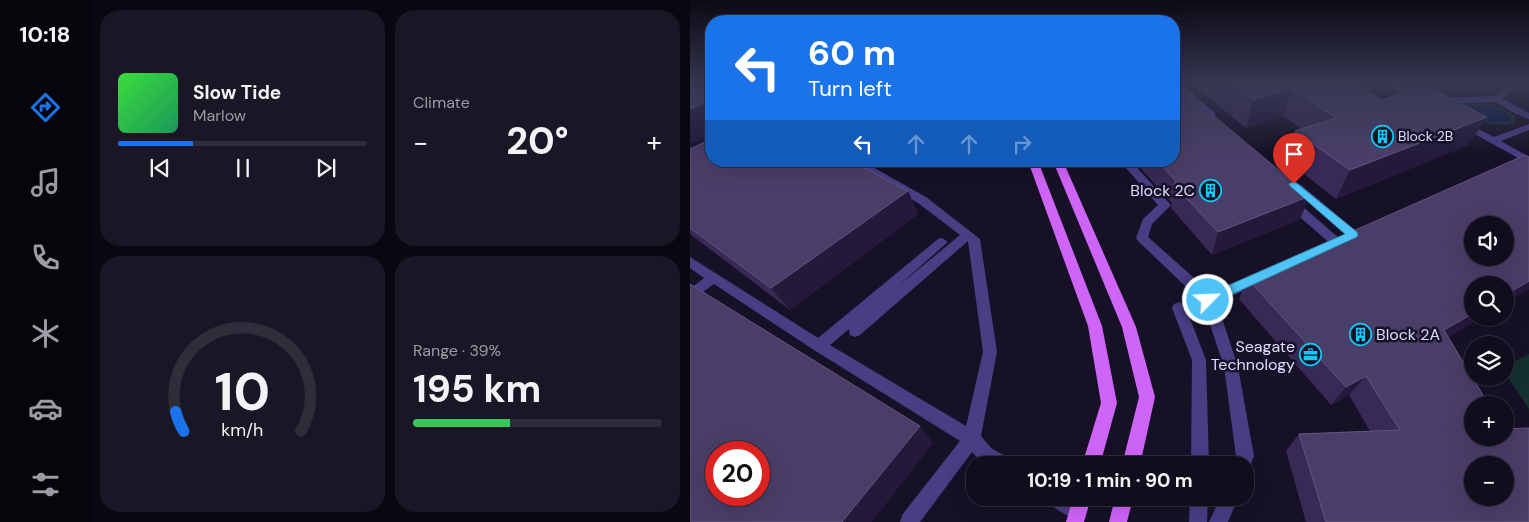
<!DOCTYPE html>
<meta charset="utf-8">
<style>
:root{--surface:#110d1d;--page:#1a1626;--text:#f1f3f6;--muted:#9c9ca4;--line:#302d3b;--accent:#1a73e8}
body{margin:0;font-family:"DM Sans",sans-serif;background:var(--page);color:var(--text);height:100vh;display:flex;flex-direction:column;font-size:19px;white-space:nowrap}
*{box-sizing:border-box;margin:0}
p{font-size:16px;color:var(--muted)}
.icon{flex:none;width:28px;height:28px;fill:none;stroke:currentColor;stroke-width:2;stroke-linecap:round;stroke-linejoin:round}
.map{position:relative;flex:1;overflow:hidden}
.panel{display:flex;flex-direction:column;gap:10px;padding:10px;background:#090710;width:600px}
.panel>*{flex:none}
.guide{position:absolute;left:15px;top:15px;width:475px;height:152px;border-radius:20px;box-shadow:0 5px 20px #0002,0 0 0 1px var(--line);background:#1a73e8;color:#fff;overflow:hidden}
.controls{position:absolute;left:774px;top:216px;display:grid;gap:10px}
.controls a{display:grid;place-items:center;width:50px;height:50px;border-radius:50%;background:var(--surface);box-shadow:0 5px 20px #0002,0 0 0 1px var(--line);font-size:25px}
.speed{position:absolute;left:15px;top:441px;display:flex;gap:10px;font-size:25px;font-weight:700;text-align:center}
.speed>*{display:grid;place-content:center;width:65px;height:65px;border-radius:50%;background:var(--surface);box-shadow:0 5px 20px #0002,0 0 0 1px var(--line);line-height:1}
.speed .limit{border:8px solid #d22;background:#fff;color:#111}
.pin{position:absolute;display:grid;place-items:center;width:42px;height:42px;color:#fff;margin:-51px -21px;border-radius:50% 50% 50% 0;rotate:-45deg;box-shadow:0 0 5px #0007}
.pin .icon{rotate:45deg}
.me{position:absolute;width:55px;margin:-28px;rotate:66deg;stroke-linejoin:round;filter:drop-shadow(0 0 4px #0008)}
.turn{display:flex;align-items:center;gap:18px;height:105px;padding:0 20px;font-size:22px}
.turn .icon{width:65px;height:65px;stroke-width:2.5}
.turn b{display:block;font-size:35px;line-height:42px}
.lanes{display:flex;align-items:center;height:48px;padding:0 20px;background:#0003;justify-content:center;gap:25px;direction:ltr}
.lanes .off{opacity:.35}
.big{font-size:38px;font-weight:700;line-height:1.1}
.panel .widget{flex:1;display:flex;flex-direction:column;justify-content:center;gap:8px;min-width:0;padding:0 18px;border-radius:20px;background:var(--page)}
.panel .dial{align-items:center;gap:0}
.dial svg{height:130px;overflow:visible;fill:none;stroke:var(--line);stroke-width:7;stroke-linecap:round;text-anchor:middle}
.dial text{fill:var(--text);stroke:none}
.song{display:flex;align-items:center;gap:15px}
.cover{width:60px;height:60px;border-radius:8px;background:linear-gradient(135deg,hsl(120 70% 55%),hsl(150 70% 35%))}
.played{height:5px;border-radius:2px;background:linear-gradient(90deg,var(--accent) 30%,var(--line) 30%)}
.keys{display:flex;justify-content:space-around;direction:ltr}
.heat{display:flex;justify-content:space-between;align-items:center;font-size:28px;direction:ltr}
.charge{height:8px;border-radius:4px;background:linear-gradient(90deg,#34c759 39%,var(--line) 0)}
.panel .tiles{flex:1;display:grid;gap:10px;grid-template-columns:repeat(2,1fr)}
.trip{position:absolute;left:276px;top:456px;width:288px;height:50px;border-radius:20px;background:var(--surface);box-shadow:0 5px 20px #0002,0 0 0 1px var(--line);font-weight:700;line-height:50px;text-align:center}
main{display:flex;flex:1;min-height:0}
.dock{display:flex;flex-direction:column;width:90px;justify-content:space-around;align-items:center;background:#07050c;color:var(--muted)}
.dock .icon{width:35px;height:35px}
.dock .active{color:var(--accent)}
.dock b{font-size:22px;color:var(--text)}
.map>svg:first-child{display:block}
.green{fill:#143031}
.water{fill:#0d1c45}
.lines{fill:none;stroke-linecap:round;stroke-linejoin:round}
.minor{fill:#473e84;fill-rule:evenodd}
.major{fill:#cf64f9;fill-rule:evenodd}
.wall{fill:#372b55}
.shaded-wall{fill:#22193b}
.building{fill:#493e67;stroke:#61567f;fill-rule:evenodd}
.route{fill:#4fc3f7;stroke:#337fa1}
.labels{text-anchor:middle;dominant-baseline:central;stroke-width:5;stroke-linejoin:round;paint-order:stroke}
.far-poi-label{font-size:14px;fill:#e0d9fe;stroke:#171127;text-anchor:start}
.poi-label{font-size:16px;fill:#e0d9fe;stroke:#171127;text-anchor:end}
</style>
<main>
<nav class="dock">
<b>10:18</b>
<svg class="icon active" aria-label="directions" viewBox="0 0 24 24"><path d="M12 3l9 9-9 9-9-9zM9 14v-3h6M13 9l2 2-2 2"/></svg>
<svg class="icon" aria-label="music" viewBox="0 0 24 24"><path d="M9 18V5l10-2v13"/><circle cx="6" cy="18" r="3"/><circle cx="16" cy="16" r="3"/></svg>
<svg class="icon" aria-label="phone" viewBox="0 0 24 24"><path d="M5 4h4l2 5-3 2q2 4 5 5l2-3 5 2v4C11 20 4 13 5 4z"/></svg>
<svg class="icon" aria-label="climate" viewBox="0 0 24 24"><path d="M12 3v18M4 7l16 10M4 17L20 7"/></svg>
<svg class="icon" aria-label="car" viewBox="0 0 24 24"><path d="M5 17H2v-5l4-1 3-4h7l3 4 3 1v5h-3M9 17h6M6 11h13"/><circle cx="7" cy="17" r="2"/><circle cx="17" cy="17" r="2"/></svg>
<svg class="icon" aria-label="filters" viewBox="0 0 24 24"><path d="M4 7h16M4 17h16"/><circle cx="9" cy="7" r="2"/><circle cx="15" cy="17" r="2"/></svg>
</nav>
<section class="panel">
<div class="tiles">
<div class="widget">
<div class="song"><i class="cover"></i><div><b>Slow Tide</b><p>Marlow</p></div></div>
<div class="played"></div>
<div class="keys"><svg class="icon" aria-label="previous" viewBox="0 0 24 24"><path d="M18 5L8 12l10 7zM5 5v14"/></svg><svg class="icon" aria-label="pause" viewBox="0 0 24 24"><path d="M8 5v14M16 5v14"/></svg><svg class="icon" aria-label="next" viewBox="0 0 24 24"><path d="M6 5l10 7-10 7zM19 5v14"/></svg></div>
</div>
<div class="widget"><p>Climate</p>
<div class="heat"><a>−</a><b class="big">20°</b><a>+</a></div>
</div>
<div class="widget dial"><svg viewBox="0 0 100 80">
<path d="M14 69A42 42 0 1 1 86 69"/>
<path d="M14 69A42 42 0 0 1 9 57" stroke="#1a73e8"/>
<text x="50" y="56" font-size="32" font-weight="700">10</text>
<text x="50" y="72" font-size="11">km/h</text>
</svg></div>
<div class="widget"><p>Range · 39%</p><b class="big">195 km</b><div class="charge"></div></div>
</div>
</section>
<div class="map">
<svg width="839" height="522" viewBox="0 0 839 522">
<rect width="100%" height="100%" fill="#171127"/>
<g class="green">
<path d="M 729,83 L 796,83 L 789,90 L 739,88 Z"/>
<path d="M 773,103 L 802,104 L 826,116 L 824,123 C 801,128 794,122 773,111 L 771,105 Z"/>
<path d="M 839,354 L 839,409 L 815,373 L 815,366 Z"/>
</g>
<path class="water" d="M 777,106 L 802,106 L 821,116 L 820,121 C 800,125 794,120 777,111 L 775,107 Z"/>
<g class="lines">
<g class="minor">
<path d="M 484,83 L 490,83 L 525,113 L 525,117 L 519,117 L 484,86 Z"/>
<path d="M 695,83 L 705,83 L 734,100 L 727,102 Z"/>
<path d="M 819,83 L 828,83 L 813,99 L 839,113 L 839,119 L 826,114 L 806,102 L 748,104 L 744,101 L 748,98 L 806,96 Z"/>
<path d="M 773,121 L 804,137 L 839,124 L 839,130 L 811,141 L 839,157 L 839,164 L 770,126 L 770,122 Z"/>
<path d="M 159,161 L 172,161 L 236,197 L 290,239 L 307,352 L 291,436 L 301,448 L 320,459 L 323,465 C 304,465 296,468 282,452 L 230,522 L 210,522 L 212,515 L 270,441 L 124,350 L 24,284 L 0,301 L 0,289 L 14,278 L 0,268 L 0,257 L 128,338 L 248,239 L 252,238 L 258,242 L 207,287 L 270,235 L 228,203 ZM 278,241 L 293,352 L 276,426 L 140,345 L 159,329 L 160,335 L 165,337 L 170,335 Z"/>
<path d="M 430,161 L 441,161 L 481,205 L 462,224 L 458,237 L 521,293 L 569,272 L 574,273 L 575,277 L 574,281 L 527,303 L 548,367 L 564,456 L 558,471 L 555,472 L 555,465 L 543,465 L 546,456 L 534,367 L 513,303 L 448,241 L 446,238 L 453,219 L 468,205 Z"/>
<path d="M 606,183 L 610,184 L 667,232 L 669,235 L 667,238 L 659,238 L 602,188 L 601,186 L 602,184 Z"/>
<path d="M 601,199 L 605,200 L 650,239 L 652,242 L 650,245 L 642,245 L 597,206 L 595,203 L 597,200 Z"/>
<path d="M 489,302 L 494,304 L 496,308 L 516,360 L 519,465 L 501,465 L 502,360 L 482,308 L 484,304 Z"/>
<path d="M 357,498 C 371,496 391,495 397,511 L 394,517 L 388,520 C 377,516 362,509 357,498 Z"/>
<path d="M 500,498 L 518,498 L 517,522 L 499,522 Z"/>
<path d="M 530,498 L 548,498 L 538,522 L 519,522 Z"/>
</g>
<g class="major">
<path d="M 338,161 L 348,161 L 412,326 L 427,403 L 410,465 L 392,465 L 411,403 L 398,326 Z"/>
<path d="M 363,161 L 373,161 L 446,327 L 465,397 L 450,465 L 432,465 L 449,397 L 432,327 Z"/>
<path d="M 383,498 L 401,498 L 394,522 L 376,522 Z"/>
<path d="M 425,498 L 443,498 L 437,522 L 419,522 Z"/>
</g>
</g>
<g class="wall">
<path d="M 501,83 L 680,83 L 678,88 L 674,89 L 692,100 L 797,117 L 778,145 L 646,199 L 595,159 L 605,131 L 612,129 L 593,116 L 556,128 Z"/>
<path d="M 0,149 L 218,191 L 228,214 L 100,310 L 0,234 Z"/>
<path d="M 839,157 L 839,289 L 815,303 L 815,285 L 782,318 L 790,318 L 758,337 L 839,522 L 616,522 L 596,451 L 609,434 L 680,431 L 659,395 L 641,405 L 549,299 L 557,278 Z"/>
<path d="M 444,161 L 484,161 L 610,219 L 522,255 L 481,208 L 482,203 Z"/>
</g>
<g class="shaded-wall">
<path d="M 645,83 L 680,83 L 678,88 L 638,101 Z"/>
<path d="M 602,89 L 593,116 L 556,128 L 563,100 Z"/>
<path d="M 21,100 L 21,134 L 0,144 L 0,109 Z"/>
<path d="M 797,117 L 778,145 L 646,199 L 660,170 Z"/>
<path d="M 218,191 L 228,214 L 100,310 L 81,288 Z"/>
<path d="M 620,196 L 610,219 L 522,255 L 528,232 Z"/>
<path d="M 839,281 L 839,289 L 815,303 L 815,295 Z"/>
<path d="M 782,314 L 782,318 L 790,318 L 733,351 L 754,330 Z"/>
<path d="M 676,376 L 659,395 L 641,405 L 656,387 Z"/>
<path d="M 230,426 L 243,443 L 182,522 L 152,522 Z"/>
</g>
<g class="building">
<path d="M 0,83 L 21,83 L 21,100 L 0,109 Z"/>
<path d="M 484,83 L 620,196 L 528,232 L 484,185 L 486,181 L 467,161 L 484,161 Z"/>
<path d="M 540,83 L 663,83 L 692,100 L 735,85 L 797,117 L 660,170 L 605,131 L 646,118 L 602,89 L 563,100 Z"/>
<path d="M 21,139 L 21,161 L 161,161 L 218,191 L 81,288 L 0,228 L 0,149 Z"/>
<path d="M 835,155 L 839,157 L 839,281 L 815,295 L 815,285 L 782,285 L 782,314 L 754,330 L 799,405 L 782,405 L 782,438 L 815,438 L 815,429 L 839,428 L 839,522 L 636,522 L 609,434 L 710,430 L 676,376 L 656,387 L 557,278 ZM 782,225 L 815,225 L 815,258 L 782,258 ZM 782,465 L 815,465 L 815,498 L 782,498 Z"/>
<path d="M 0,284 L 230,426 L 152,522 L 0,522 ZM 26,452 L 69,452 L 69,495 L 26,495 Z"/>
</g>
<linearGradient id="sky" x2="0" y2="1"><stop stop-color="#0d0915"/><stop offset="0.53" stop-color="#363852"/><stop offset="1" stop-color="#363852" stop-opacity="0"/></linearGradient>
<rect width="839" height="156" fill="url(#sky)"/>
<path class="route" d="M 604,181 L 667,232 L 668,235 L 667,237 L 523,303 L 514,303 L 512,300 L 514,296 L 655,234 L 600,186 L 599,184 Z"/>
<defs>
<symbol id="building-ring" viewBox="-11 -11 22 22"><circle r="9.5" fill="#171127" stroke="#0dc9f6" stroke-width="1.5"/><path d="M-4-6H4V6H1V3H-1V6H-4ZM-2.5-4.3h1.7v1.8h-1.7ZM.8-4.3h1.7v1.8H.8ZM-2.5-1h1.7V.8h-1.7ZM.8-1h1.7V.8H.8Z" fill="#0dc9f6"/></symbol>
<symbol id="office-ring" viewBox="-11 -11 22 22"><circle r="9.5" fill="#171127" stroke="#0dc9f6" stroke-width="1.5"/><path d="M-6-3h4V-5.5h4V-3h4V5H-6ZM-1-4.5V-3h2v-1.5ZM-6 0V1H6V0Z" fill="#0dc9f6"/></symbol>
</defs>
<g fill-rule="evenodd">
<use href="#building-ring" x="680" y="124" width="25" height="25"/>
<use href="#building-ring" x="508" y="178" width="25" height="25"/>
<use href="#building-ring" x="658" y="322" width="25" height="25"/>
<use href="#office-ring" x="608" y="342" width="25" height="25"/>
</g>
<g class="labels">
<g class="far-poi-label">
<text x="708" y="136">Block 2B</text>
</g>
<g class="poi-label">
<text x="505" y="190">Block 2C</text>
<text x="686" y="334" text-anchor="start">Block 2A</text>
<text x="605" y="346">Seagate<tspan x="605" dy="18">Technology</tspan></text>
</g>
</g>
</svg>
<div class="controls">
<a><svg class="icon" aria-label="sound" viewBox="0 0 24 24"><path d="M4 9h4l5-4v14l-5-4H4zM17 9q2 3 0 6"/></svg></a>
<a><svg class="icon" aria-label="search" viewBox="0 0 24 24"><circle cx="10" cy="10" r="6"/><path d="M15 15l6 6"/></svg></a>
<a><svg class="icon" aria-label="layers" viewBox="0 0 24 24"><path d="M12 4l9 5-9 5-9-5zM3 14l9 5 9-5"/></svg></a>
<a>+</a>
<a>−</a>
</div>
<div class="speed"><div class="limit">20</div></div>
<div class="pin" style="left:604px;top:184px;background:#d93025"><svg class="icon" aria-label="arrive" viewBox="0 0 24 24"><path d="M6 21V4h12l-3 4 3 4H6"/></svg></div>
<svg class="me" style="left:518px;top:300px" viewBox="-20 -20 40 40"><circle r="17" fill="#4fc3f7" stroke="#fff" stroke-width="3"/><path d="M0-11L8 9 0 5-8 9z" fill="#fff"/></svg>
<div class="trip">10:19 · 1 min · 90 m</div>
<div class="guide">
<div class="turn"><svg class="icon" aria-label="left" viewBox="0 0 24 24"><path d="M17 20v-9H6M10 6l-5 5 5 5"/></svg><div><b>60 m</b>Turn left</div></div>
<div class="lanes"><svg class="icon" aria-label="left" viewBox="0 0 24 24"><path d="M17 20v-9H6M10 6l-5 5 5 5"/></svg><svg class="icon off" aria-label="ahead" viewBox="0 0 24 24"><path d="M12 20V5M6 11l6-6 6 6"/></svg><svg class="icon off" aria-label="ahead" viewBox="0 0 24 24"><path d="M12 20V5M6 11l6-6 6 6"/></svg><svg class="icon off" aria-label="right" viewBox="0 0 24 24"><path d="M7 20v-9h11M14 6l5 5-5 5"/></svg></div>
</div>
</div>
</main>
